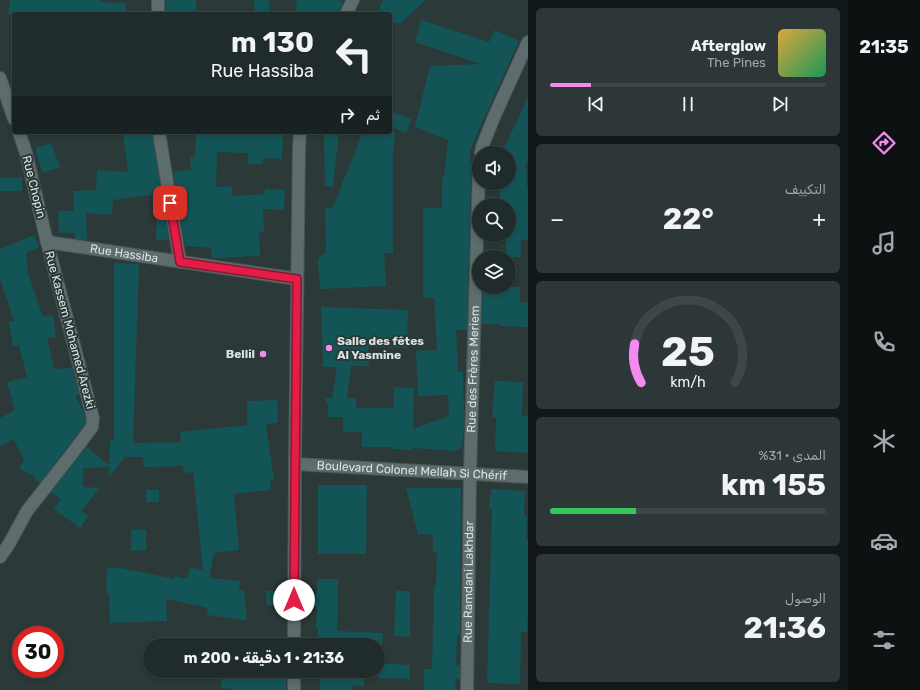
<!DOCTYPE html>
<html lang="ar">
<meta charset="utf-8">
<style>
:root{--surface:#202b2b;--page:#2d3737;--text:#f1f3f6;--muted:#a2a7a9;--line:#3d4747;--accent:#f489f0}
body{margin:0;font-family:Rubik,Vazirmatn,sans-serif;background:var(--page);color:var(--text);direction:rtl;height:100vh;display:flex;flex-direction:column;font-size:15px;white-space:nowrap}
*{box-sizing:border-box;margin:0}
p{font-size:13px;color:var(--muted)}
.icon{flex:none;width:22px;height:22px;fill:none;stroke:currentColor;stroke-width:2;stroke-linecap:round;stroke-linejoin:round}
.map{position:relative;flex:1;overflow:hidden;direction:ltr}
.side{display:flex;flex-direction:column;gap:8px;padding:8px;background:#121818;width:320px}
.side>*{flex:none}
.banner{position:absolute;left:12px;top:12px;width:380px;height:122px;border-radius:4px;box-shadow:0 2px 6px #0003,0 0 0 1px var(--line);direction:rtl;background:#202b2b;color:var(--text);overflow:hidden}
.fabs{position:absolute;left:472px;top:146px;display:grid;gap:8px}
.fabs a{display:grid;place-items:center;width:44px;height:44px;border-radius:50%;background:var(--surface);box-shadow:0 2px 6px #0003,0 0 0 1px var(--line);font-size:20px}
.speed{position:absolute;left:12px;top:626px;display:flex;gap:8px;font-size:20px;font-weight:700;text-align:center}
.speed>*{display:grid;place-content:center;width:52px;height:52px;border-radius:50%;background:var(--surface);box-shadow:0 2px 6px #0003,0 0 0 1px var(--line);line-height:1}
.speed .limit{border:6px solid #d22;background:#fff;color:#111}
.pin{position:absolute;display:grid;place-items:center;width:34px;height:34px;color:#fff;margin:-17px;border-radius:8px;box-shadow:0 2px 6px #0006}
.me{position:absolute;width:44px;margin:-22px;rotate:0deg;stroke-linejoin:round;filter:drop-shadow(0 0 3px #0008)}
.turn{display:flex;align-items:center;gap:14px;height:84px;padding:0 12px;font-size:18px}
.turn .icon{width:52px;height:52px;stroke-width:2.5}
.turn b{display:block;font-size:28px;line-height:34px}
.then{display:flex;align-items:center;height:38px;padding:0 12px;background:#0003;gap:8px;font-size:15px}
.big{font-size:30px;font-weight:700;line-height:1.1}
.side .widget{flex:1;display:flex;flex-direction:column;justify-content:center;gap:6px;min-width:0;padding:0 14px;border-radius:6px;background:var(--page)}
.side .dial{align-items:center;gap:0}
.dial svg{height:104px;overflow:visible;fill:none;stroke:var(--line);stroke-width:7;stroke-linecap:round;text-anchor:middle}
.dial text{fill:var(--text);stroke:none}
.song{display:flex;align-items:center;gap:12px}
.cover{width:48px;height:48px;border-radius:6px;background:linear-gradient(135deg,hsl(40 70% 55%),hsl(150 70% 35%))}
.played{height:4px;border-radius:2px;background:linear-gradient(90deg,var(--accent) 15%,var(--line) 15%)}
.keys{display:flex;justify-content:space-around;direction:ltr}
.heat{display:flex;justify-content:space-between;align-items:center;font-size:22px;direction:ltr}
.charge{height:6px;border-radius:3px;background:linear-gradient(90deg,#34c759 31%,var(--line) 0)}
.trip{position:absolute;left:143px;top:638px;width:242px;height:40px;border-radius:20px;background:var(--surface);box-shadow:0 2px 6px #0003,0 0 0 1px var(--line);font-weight:700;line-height:40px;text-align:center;direction:rtl}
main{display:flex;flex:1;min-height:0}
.tabs{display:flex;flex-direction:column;width:72px;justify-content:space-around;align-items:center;background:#0d1111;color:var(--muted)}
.tabs .icon{width:28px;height:28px}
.tabs .selected{color:var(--accent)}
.tabs b{font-size:18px;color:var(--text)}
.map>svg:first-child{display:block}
.building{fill:#135557}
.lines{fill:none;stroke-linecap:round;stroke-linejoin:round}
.street-casing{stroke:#4b5757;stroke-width:14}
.street{stroke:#5d6c6c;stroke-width:12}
.route-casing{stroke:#92132f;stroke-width:10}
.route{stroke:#e11d48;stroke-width:7}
.poi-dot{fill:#f489f0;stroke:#2b3939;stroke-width:1.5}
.labels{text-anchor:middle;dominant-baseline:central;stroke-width:4;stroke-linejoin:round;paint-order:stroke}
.street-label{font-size:12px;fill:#dae3e3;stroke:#2b3939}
.poi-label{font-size:12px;font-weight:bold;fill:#dae3e3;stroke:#2b3939;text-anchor:start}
</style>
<main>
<nav class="tabs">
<b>21:35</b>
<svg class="icon selected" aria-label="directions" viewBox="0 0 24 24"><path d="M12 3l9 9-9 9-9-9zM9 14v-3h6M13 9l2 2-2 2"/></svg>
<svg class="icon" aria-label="music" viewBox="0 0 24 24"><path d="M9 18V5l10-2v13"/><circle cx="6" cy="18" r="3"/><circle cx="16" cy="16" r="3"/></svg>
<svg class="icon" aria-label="phone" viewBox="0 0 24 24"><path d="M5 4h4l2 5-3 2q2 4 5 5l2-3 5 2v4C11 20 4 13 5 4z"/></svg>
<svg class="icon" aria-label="climate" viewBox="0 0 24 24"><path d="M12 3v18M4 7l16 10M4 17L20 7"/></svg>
<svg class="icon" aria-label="car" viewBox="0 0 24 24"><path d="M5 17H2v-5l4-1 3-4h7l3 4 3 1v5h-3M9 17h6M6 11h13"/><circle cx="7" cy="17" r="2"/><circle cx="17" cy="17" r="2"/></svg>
<svg class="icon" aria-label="filters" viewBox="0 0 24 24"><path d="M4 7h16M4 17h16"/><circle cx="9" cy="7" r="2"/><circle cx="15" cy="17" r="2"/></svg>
</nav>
<section class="side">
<div class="widget">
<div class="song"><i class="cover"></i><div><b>Afterglow</b><p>The Pines</p></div></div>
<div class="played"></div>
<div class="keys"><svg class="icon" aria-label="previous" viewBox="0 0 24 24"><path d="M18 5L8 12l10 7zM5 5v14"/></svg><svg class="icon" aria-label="pause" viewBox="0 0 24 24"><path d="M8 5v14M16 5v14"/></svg><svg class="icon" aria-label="next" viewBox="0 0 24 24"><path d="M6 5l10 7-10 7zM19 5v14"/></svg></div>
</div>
<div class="widget"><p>التكييف</p>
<div class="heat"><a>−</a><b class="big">22°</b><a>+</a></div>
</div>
<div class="widget dial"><svg viewBox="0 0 100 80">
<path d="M14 69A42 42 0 1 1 86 69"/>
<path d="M14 69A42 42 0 0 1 9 39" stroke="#f489f0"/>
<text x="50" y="56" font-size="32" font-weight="700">25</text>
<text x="50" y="72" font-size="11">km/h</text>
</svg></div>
<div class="widget"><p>المدى · 31%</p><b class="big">155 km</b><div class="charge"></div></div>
<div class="widget"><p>الوصول</p><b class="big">21:36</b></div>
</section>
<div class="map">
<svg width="528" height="690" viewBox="0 0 528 690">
<rect width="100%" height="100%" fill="#2b3939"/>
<g class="building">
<path d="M 10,0 L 100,0 L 101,2 L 126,3 L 126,14 L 8,14 Z"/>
<rect x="166" y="0" width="30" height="14"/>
<path d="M 254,0 L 269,0 L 269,14 L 255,14 Z"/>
<path d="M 297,0 L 340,0 L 340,1 L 343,1 L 338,14 L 295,14 Z"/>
<path d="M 383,0 L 426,0 L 399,24 L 390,22 L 390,14 L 377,14 Z"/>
<path d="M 421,20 L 489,42 L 495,30 L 519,41 L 470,150 L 471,173 L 467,330 L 456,330 L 458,372 L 463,372 L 464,407 L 464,425 L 462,447 L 455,451 L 413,448 L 413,450 L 392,449 L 392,447 L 362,447 L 362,432 L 343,432 L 343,417 L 328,417 L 328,407 L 325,398 L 332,398 L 337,367 L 323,367 L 321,307 L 408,310 L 407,348 L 368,347 L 369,366 L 351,366 L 347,398 L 356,398 L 356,408 L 393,408 L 394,387 L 414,388 L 413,429 L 449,416 L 448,395 L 418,396 L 416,351 L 437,350 L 434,298 L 423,298 L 423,208 L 442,208 L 442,177 L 444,177 L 448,140 L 415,127 L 430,66 L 481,64 L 415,42 Z"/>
<path d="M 528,97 L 528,161 L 526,164 L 527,187 L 528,187 L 528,240 L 521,240 L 521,257 L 506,257 L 506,235 L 509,235 L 509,205 L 500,205 L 500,183 L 509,183 L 509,153 L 502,153 Z"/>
<path d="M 390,111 L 411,119 L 406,133 L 390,126 Z"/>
<path d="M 123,132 L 152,132 L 169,240 L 156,240 L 158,194 L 113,200 L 112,215 L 86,213 L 87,240 L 75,239 L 75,233 L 59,233 L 58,211 L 74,211 L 73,191 L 96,190 L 97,170 L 128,172 Z"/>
<path d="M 196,132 L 283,132 L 282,159 L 263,158 L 263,164 L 248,164 L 248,153 L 217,152 L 216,187 L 232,186 L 232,196 L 265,194 L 265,189 L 285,190 L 284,210 L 263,209 L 264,232 L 259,232 L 260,256 L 212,258 L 211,248 L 185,246 L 173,171 L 191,170 L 190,157 L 195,157 Z"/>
<path d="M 324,132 L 339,132 L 333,187 L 325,186 Z"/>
<path d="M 363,132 L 395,132 L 393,152 L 393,253 L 384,253 L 386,286 L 320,289 L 318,259 L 326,253 L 325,207 L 332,209 Z"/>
<path d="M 51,143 L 60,167 L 43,173 L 36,153 L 36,148 Z"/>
<path d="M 22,177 L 22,191 L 0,191 L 0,178 Z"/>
<path d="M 34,235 L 39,247 L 26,253 L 28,273 L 43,317 L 53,315 L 56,337 L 47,338 L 54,369 L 72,368 L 79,395 L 75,396 L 83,410 L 85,419 L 85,424 L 40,483 L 36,480 L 34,476 L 19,469 L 24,459 L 13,439 L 0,447 L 0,418 L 15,410 L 7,382 L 27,377 L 19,345 L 13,346 L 9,322 L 14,321 L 0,279 L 0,249 Z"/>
<path d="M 114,263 L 139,264 L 133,443 L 181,442 L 180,432 L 247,425 L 247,401 L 277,400 L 278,423 L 266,424 L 274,481 L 270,481 L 271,490 L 234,494 L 239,550 L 214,553 L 209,578 L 240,581 L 239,590 L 244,590 L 247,620 L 207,615 L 208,608 L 166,599 L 167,621 L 110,623 L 109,594 L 106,593 L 107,568 L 121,568 L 174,579 L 175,576 L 187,579 L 190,567 L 203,570 L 193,472 L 184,473 L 183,466 L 144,467 L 143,457 L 125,457 L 109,477 L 109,467 L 83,468 L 83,487 L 100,488 L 81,511 L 88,516 L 80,528 L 54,509 L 61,499 L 51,492 L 87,447 L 109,465 L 110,441 L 114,441 Z"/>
<path d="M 483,287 L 520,287 L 520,302 L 528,303 L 528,327 L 499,326 L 499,324 L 482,324 Z"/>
<path d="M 495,381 L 523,382 L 522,416 L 528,415 L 528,453 L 495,451 L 496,417 L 492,417 Z"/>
<path d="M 318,485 L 367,485 L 366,554 L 318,554 Z"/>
<path d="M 406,488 L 461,488 L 460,636 L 457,636 L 456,665 L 460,665 L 460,679 L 456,679 L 455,690 L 424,690 L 424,669 L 432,669 L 434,586 L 436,586 L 437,552 L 433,552 L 433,535 L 418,534 Z"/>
<path d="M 491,489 L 525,491 L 524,516 L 527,516 L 526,540 L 528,540 L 528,610 L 527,632 L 521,632 L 520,684 L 487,683 L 492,509 L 489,509 Z"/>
<rect x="146" y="490" width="13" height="12"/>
<path d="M 131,530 L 146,530 L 146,550 L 131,551 Z"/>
<path d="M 317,579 L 338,579 L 337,631 L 383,633 L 382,645 L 318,645 L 318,628 L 316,628 L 317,607 L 302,607 L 302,593 L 317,594 Z"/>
<path d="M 266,591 L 287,592 L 287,606 L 267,605 Z"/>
<path d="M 396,591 L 410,591 L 410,637 L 394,636 Z"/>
<path d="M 378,663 L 410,665 L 410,679 L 378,678 Z"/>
<path d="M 222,671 L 286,671 L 286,690 L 233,690 L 233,689 L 221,688 Z"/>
<path d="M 320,671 L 365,671 L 364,686 L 353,685 L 352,690 L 320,690 Z"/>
</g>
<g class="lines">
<defs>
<g id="street">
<path d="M 158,14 L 158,0"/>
<path d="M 346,14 L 353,0"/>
<path d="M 0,78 L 14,119"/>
<path d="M 159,132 L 180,262"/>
<path d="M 481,153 L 482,147 L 494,117 L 528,42"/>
<path id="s1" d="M 47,242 L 297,279"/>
<path id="s2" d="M 295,464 L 528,477"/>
<path d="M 0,557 L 9,544 L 27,511 L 71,455 L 92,427 L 93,418 L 47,242 L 26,153 L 19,132"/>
<path d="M 294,645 L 295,464 L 299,148 L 300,132"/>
<path d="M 294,690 L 294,671"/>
<path id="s3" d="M 467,690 L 470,474 L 479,169"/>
</g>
</defs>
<use href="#street" class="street-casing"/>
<use href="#street" class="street"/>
</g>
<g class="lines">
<defs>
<path id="route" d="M 170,203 L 180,262 L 297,279 L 294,600"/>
</defs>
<use href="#route" class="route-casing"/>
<use href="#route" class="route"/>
</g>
<g class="poi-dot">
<circle cx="329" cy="348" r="4"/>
<circle cx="263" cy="354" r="4"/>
</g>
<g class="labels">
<g class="street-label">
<text transform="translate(34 187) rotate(76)">Rue Chopin</text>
<text stroke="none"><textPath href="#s1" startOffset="78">Rue Hassiba</textPath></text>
<text transform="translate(70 330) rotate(75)">Rue Kassem Mohamed Arezki</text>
<text stroke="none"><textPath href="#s3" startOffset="321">Rue des Frères Meriem</textPath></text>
<text stroke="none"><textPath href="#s2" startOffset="117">Boulevard Colonel Mellah Si Chérif</textPath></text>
<text stroke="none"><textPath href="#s3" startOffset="108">Rue Ramdani Lakhdar</textPath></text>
</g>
<g class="poi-label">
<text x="337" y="341">Salle des fêtes<tspan x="337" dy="14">Al Yasmine</tspan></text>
<text x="255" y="354" text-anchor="end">Bellil</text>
</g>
</g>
</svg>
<div class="fabs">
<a><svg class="icon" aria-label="sound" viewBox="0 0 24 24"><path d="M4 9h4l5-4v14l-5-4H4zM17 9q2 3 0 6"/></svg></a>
<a><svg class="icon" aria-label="search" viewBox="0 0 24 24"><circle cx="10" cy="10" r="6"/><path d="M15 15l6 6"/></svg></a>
<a><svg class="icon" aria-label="layers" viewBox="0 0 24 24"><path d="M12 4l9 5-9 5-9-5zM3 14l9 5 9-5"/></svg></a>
</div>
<div class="speed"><div class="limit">30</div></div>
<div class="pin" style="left:170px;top:203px;background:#d93025"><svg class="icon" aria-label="arrive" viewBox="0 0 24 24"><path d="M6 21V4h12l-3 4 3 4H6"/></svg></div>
<svg class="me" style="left:294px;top:600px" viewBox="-20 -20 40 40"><circle r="19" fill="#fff"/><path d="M0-13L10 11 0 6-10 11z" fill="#e11d48"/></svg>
<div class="trip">21:36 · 1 دقيقة · 200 m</div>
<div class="banner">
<div class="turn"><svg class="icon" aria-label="left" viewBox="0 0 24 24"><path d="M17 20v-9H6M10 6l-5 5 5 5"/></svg><div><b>130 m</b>Rue Hassiba</div></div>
<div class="then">ثم<svg class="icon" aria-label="right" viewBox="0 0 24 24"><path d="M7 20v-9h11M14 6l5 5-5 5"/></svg></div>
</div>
</div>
</main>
